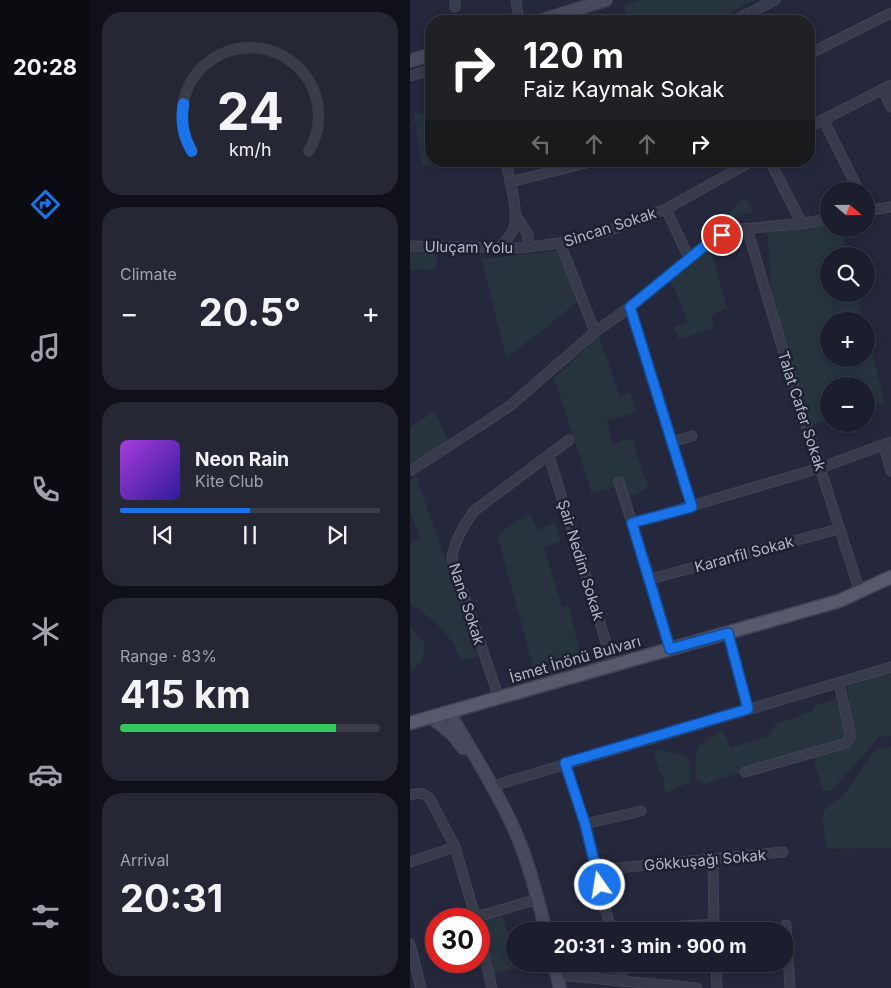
<!DOCTYPE html>
<meta charset="utf-8">
<style>
:root{--surface:#1c1e2d;--page:#252735;--text:#f1f3f6;--muted:#a0a2aa;--line:#3a3c49;--accent:#1a73e8}
body{margin:0;font-family:Inter,sans-serif;background:var(--page);color:var(--text);height:100vh;display:flex;flex-direction:column;font-size:19px;white-space:nowrap}
*{box-sizing:border-box;margin:0}
p{font-size:16px;color:var(--muted)}
.icon{flex:none;width:28px;height:28px;fill:none;stroke:currentColor;stroke-width:2;stroke-linecap:round;stroke-linejoin:round}
.map{position:relative;flex:1;overflow:hidden}
.details{display:flex;flex-direction:column;gap:12px;padding:12px;background:#0f1019;width:320px}
.details>*{flex:none}
.banner{position:absolute;left:15px;top:15px;width:390px;height:152px;border-radius:20px;box-shadow:0 2px 8px #0003,0 0 0 1px var(--line);background:#202124;color:#fff;overflow:hidden}
.needle{width:32px;rotate:110deg}
.controls{position:absolute;left:410px;top:182px;display:grid;gap:10px}
.controls a{display:grid;place-items:center;width:55px;height:55px;border-radius:50%;background:var(--surface);box-shadow:0 2px 8px #0003,0 0 0 1px var(--line);font-size:25px}
.speed{position:absolute;left:15px;top:908px;display:flex;gap:10px;font-size:25px;font-weight:700;text-align:center}
.speed>*{display:grid;place-content:center;width:65px;height:65px;border-radius:50%;background:var(--surface);box-shadow:0 2px 8px #0003,0 0 0 1px var(--line);line-height:1}
.speed .limit{border:8px solid #d22;background:#fff;color:#111}
.pin{position:absolute;display:grid;place-items:center;width:42px;height:42px;color:#fff;margin:-21px;border:2px solid #fff;border-radius:50%;box-shadow:0 1px 5px #0007}
.me{position:absolute;width:55px;margin:-28px;rotate:347deg;stroke-linejoin:round;filter:drop-shadow(0 0 4px #0008)}
.turn{display:flex;align-items:center;gap:18px;height:105px;padding:0 15px;font-size:22px}
.turn .icon{width:65px;height:65px;stroke-width:2.5}
.turn b{display:block;font-size:35px;line-height:42px}
.lanes{display:flex;align-items:center;height:48px;padding:0 15px;background:#0003;justify-content:center;gap:25px;direction:ltr}
.lanes .off{opacity:.35}
.big{font-size:38px;font-weight:700;line-height:1.1}
.details .tile{flex:1;display:flex;flex-direction:column;justify-content:center;gap:8px;min-width:0;padding:0 18px;border-radius:20px;background:var(--page)}
.details .dial{align-items:center;gap:0}
.dial svg{height:130px;overflow:visible;fill:none;stroke:var(--line);stroke-width:7;stroke-linecap:round;text-anchor:middle}
.dial text{fill:var(--text);stroke:none}
.song{display:flex;align-items:center;gap:15px}
.cover{width:60px;height:60px;border-radius:8px;background:linear-gradient(135deg,hsl(280 70% 55%),hsl(250 70% 35%))}
.played{height:5px;border-radius:2px;background:linear-gradient(90deg,var(--accent) 50%,var(--line) 50%)}
.keys{display:flex;justify-content:space-around;direction:ltr}
.heat{display:flex;justify-content:space-between;align-items:center;font-size:28px;direction:ltr}
.charge{height:8px;border-radius:4px;background:linear-gradient(90deg,#34c759 83%,var(--line) 0)}
.trip{position:absolute;left:96px;top:922px;width:288px;height:50px;border-radius:25px;background:var(--surface);box-shadow:0 2px 8px #0003,0 0 0 1px var(--line);font-weight:700;line-height:50px;text-align:center}
main{display:flex;flex:1;min-height:0}
.dock{display:flex;flex-direction:column;width:90px;justify-content:space-around;align-items:center;background:#0b0c12;color:var(--muted)}
.dock .icon{width:35px;height:35px}
.dock .active{color:var(--accent)}
.dock b{font-size:22px;color:var(--text)}
.map>svg:first-child{display:block}
.green{fill:#27343d}
.lines{fill:none;stroke-linecap:round;stroke-linejoin:round}
.street-casing{stroke:#414455;stroke-width:11}
.secondary-casing{stroke:#414455;stroke-width:14}
.primary-casing{stroke:#414455;stroke-width:15}
.street{stroke:#383b4c;stroke-width:9}
.secondary{stroke:#47495f;stroke-width:11}
.primary{stroke:#565a6c;stroke-width:12}
.route-casing{stroke:#114b97;stroke-width:12}
.route{stroke:#1a73e8;stroke-width:9}
.labels{text-anchor:middle;dominant-baseline:central;stroke-width:5;stroke-linejoin:round;paint-order:stroke}
.street-label{font-size:15px;fill:#b4b6c7;stroke:#1d2031}
</style>
<main>
<nav class="dock">
<b>20:28</b>
<svg class="icon active" aria-label="directions" viewBox="0 0 24 24"><path d="M12 3l9 9-9 9-9-9zM9 14v-3h6M13 9l2 2-2 2"/></svg>
<svg class="icon" aria-label="music" viewBox="0 0 24 24"><path d="M9 18V5l10-2v13"/><circle cx="6" cy="18" r="3"/><circle cx="16" cy="16" r="3"/></svg>
<svg class="icon" aria-label="phone" viewBox="0 0 24 24"><path d="M5 4h4l2 5-3 2q2 4 5 5l2-3 5 2v4C11 20 4 13 5 4z"/></svg>
<svg class="icon" aria-label="climate" viewBox="0 0 24 24"><path d="M12 3v18M4 7l16 10M4 17L20 7"/></svg>
<svg class="icon" aria-label="car" viewBox="0 0 24 24"><path d="M5 17H2v-5l4-1 3-4h7l3 4 3 1v5h-3M9 17h6M6 11h13"/><circle cx="7" cy="17" r="2"/><circle cx="17" cy="17" r="2"/></svg>
<svg class="icon" aria-label="filters" viewBox="0 0 24 24"><path d="M4 7h16M4 17h16"/><circle cx="9" cy="7" r="2"/><circle cx="15" cy="17" r="2"/></svg>
</nav>
<section class="details">
<div class="tile dial"><svg viewBox="0 0 100 80">
<path d="M14 69A42 42 0 1 1 86 69"/>
<path d="M14 69A42 42 0 0 1 9 40" stroke="#1a73e8"/>
<text x="50" y="56" font-size="32" font-weight="700">24</text>
<text x="50" y="72" font-size="11">km/h</text>
</svg></div>
<div class="tile"><p>Climate</p>
<div class="heat"><a>−</a><b class="big">20.5°</b><a>+</a></div>
</div>
<div class="tile">
<div class="song"><i class="cover"></i><div><b>Neon Rain</b><p>Kite Club</p></div></div>
<div class="played"></div>
<div class="keys"><svg class="icon" aria-label="previous" viewBox="0 0 24 24"><path d="M18 5L8 12l10 7zM5 5v14"/></svg><svg class="icon" aria-label="pause" viewBox="0 0 24 24"><path d="M8 5v14M16 5v14"/></svg><svg class="icon" aria-label="next" viewBox="0 0 24 24"><path d="M6 5l10 7-10 7zM19 5v14"/></svg></div>
</div>
<div class="tile"><p>Range · 83%</p><b class="big">415 km</b><div class="charge"></div></div>
<div class="tile"><p>Arrival</p><b class="big">20:31</b></div>
</section>
<div class="map">
<svg width="481" height="988" viewBox="0 0 481 988">
<rect width="100%" height="100%" fill="#25283c"/>
<g class="green">
<path d="M 231,0 L 345,0 L 303,21 L 219,21 L 213,6 Z"/>
<path d="M 21,111 L 21,161 L 37,162 L 12,166 L 4,114 Z"/>
<path d="M 335,198 L 344,211 L 313,221 L 278,241 L 316,215 Z"/>
<path d="M 419,221 L 419,229 L 431,229 L 438,256 L 419,256 L 419,294 L 447,294 L 454,321 L 419,321 L 419,359 L 456,359 L 456,329 L 475,403 L 456,405 L 456,386 L 419,386 L 419,419 L 401,426 L 365,316 L 361,292 L 358,236 L 350,231 Z"/>
<path d="M 300,247 L 317,308 L 301,315 L 304,328 L 269,339 L 263,327 L 278,322 L 264,287 L 259,281 Z"/>
<path d="M 0,250 L 28,251 L 26,269 L 0,270 Z"/>
<path d="M 147,251 L 168,302 L 96,358 L 72,259 Z"/>
<path d="M 189,336 L 210,397 L 220,393 L 226,412 L 197,421 L 203,445 L 222,438 L 238,488 L 219,497 L 214,484 L 182,494 L 144,379 Z"/>
<path d="M 24,411 L 38,440 L 0,467 L 0,427 Z"/>
<path d="M 6,475 L 68,656 L 52,661 C 43,636 22,618 0,603 L 0,541 L 11,540 L 0,510 L 0,480 Z"/>
<path d="M 120,513 L 127,530 L 145,522 L 151,541 L 134,548 L 152,607 L 159,606 L 173,665 L 126,677 L 87,535 Z"/>
<path d="M 0,625 L 2,627 L 7,636 L 14,641 C 15,653 13,661 4,669 L 0,669 Z"/>
<path d="M 481,672 L 481,736 L 469,737 L 421,791 L 413,791 L 403,757 L 444,741 L 437,687 Z"/>
<path d="M 426,698 L 436,733 L 434,739 L 295,784 L 286,779 C 285,746 284,747 313,729 L 320,748 L 358,736 L 366,724 L 403,711 L 404,706 Z"/>
<path d="M 481,747 L 481,848 L 417,849 C 416,841 411,821 413,814 C 416,804 427,803 433,796 C 446,781 453,763 466,748 Z"/>
<path d="M 249,749 L 275,756 L 279,762 L 280,782 L 255,793 L 253,774 L 250,773 L 244,754 Z"/>
<path d="M 93,915 L 105,958 L 105,964 L 107,964 L 108,968 L 85,974 L 73,925 L 76,919 Z"/>
</g>
<g class="lines">
<defs>
<g id="street">
<path d="M 45,0 L 45,7"/>
<path d="M 106,0 L 109,21"/>
<path d="M 324,21 L 365,0"/>
<path d="M 399,54 L 481,13"/>
<path d="M 0,76 L 21,70"/>
<path d="M 473,89 L 481,107"/>
<path d="M 413,119 L 449,191"/>
<path d="M 399,127 L 481,85"/>
<path d="M 360,161 L 390,220 L 392,222"/>
<path d="M 100,182 L 184,161"/>
<path d="M 256,209 L 279,258"/>
<path d="M 456,211 L 481,207"/>
<path d="M 105,214 L 118,235 L 118,247"/>
<path d="M 337,228 L 383,384 L 450,592"/>
<path d="M 150,243 L 185,332"/>
<path d="M 0,246 L 110,248 L 150,243 L 192,233 L 256,209 L 342,161"/>
<path d="M 90,247 C 95,241 102,235 104,228 C 109,211 99,179 96,161"/>
<path d="M 220,307 L 282,507"/>
<path d="M 262,442 L 282,436"/>
<path d="M 474,445 L 481,471"/>
<path d="M 139,456 L 203,665"/>
<path d="M 0,471 L 76,422 L 101,405 L 185,332 L 220,307 L 302,240 L 322,230 L 395,223 L 419,219"/>
<path d="M 209,482 L 240,579 L 260,649"/>
<path d="M 223,523 L 410,468 L 481,442"/>
<path d="M 240,579 L 429,529"/>
<path d="M 318,633 L 338,709"/>
<path d="M 89,698 L 42,560 C 43,543 54,525 64,511 L 159,440"/>
<path d="M 155,763 L 175,824 L 201,931"/>
<path d="M 335,772 L 436,743 L 440,737 L 440,733 L 429,683"/>
<path d="M 83,786 L 481,667"/>
<path d="M 0,795 C 8,793 14,792 20,799 L 45,847 L 66,919"/>
<path d="M 175,824 L 231,811"/>
<path d="M 303,859 L 304,931"/>
<path d="M 0,862 L 45,847"/>
<path d="M 187,870 L 373,852"/>
<path d="M 66,917 L 128,899"/>
<path d="M 376,925 L 380,988"/>
<path d="M 69,931 L 82,988"/>
<path d="M 201,931 L 304,924"/>
<path d="M 0,944 L 11,988"/>
<path d="M 209,964 L 213,981"/>
<path d="M 306,964 L 307,988"/>
<path d="M 147,975 L 287,988"/>
</g>
<g id="secondary">
<path d="M 129,21 L 196,0"/>
<path d="M 0,61 L 21,54"/>
<path d="M 39,712 C 61,751 86,788 104,829 C 119,862 127,897 136,931"/>
<path d="M 21,717 L 42,734 L 53,748"/>
<path d="M 144,964 L 150,988"/>
</g>
<path id="primary" d="M 0,723 L 429,601 L 481,577"/>
</defs>
<use href="#street" class="street-casing"/>
<use href="#secondary" class="secondary-casing"/>
<use href="#primary" class="primary-casing"/>
<use href="#street" class="street"/>
<use href="#secondary" class="secondary"/>
<use href="#primary" class="primary"/>
</g>
<g class="lines">
<defs>
<path id="route" d="M 190,885 L 175,824 L 155,763 L 338,709 L 318,633 L 260,649 L 222,523 L 282,507 L 220,307 L 302,240 L 312,235"/>
</defs>
<use href="#route" class="route-casing"/>
<use href="#route" class="route"/>
</g>
<g class="labels">
<g class="street-label">
<text transform="translate(200 227) rotate(-18)">Sincan Sokak</text>
<text transform="translate(59 247) rotate(1)">Uluçam Yolu</text>
<text transform="translate(392 411) rotate(72)">Talat Cafer Sokak</text>
<text transform="translate(334 554) rotate(-15)">Karanfil Sokak</text>
<text transform="translate(171 560) rotate(73)">Şair Nedim Sokak</text>
<text transform="translate(57 604) rotate(72)">Nane Sokak</text>
<text transform="translate(165 659) rotate(-16)">İsmet İnönü Bulvarı</text>
<text transform="translate(295 860) rotate(-5)">Gökkuşağı Sokak</text>
</g>
</g>
</svg>
<div class="controls">
<a><svg class="needle" viewBox="-14 -14 28 28"><path d="M0-13l5 13h-10z" fill="#e53935"/><path d="M0 13l5-13h-10z" fill="#a0a2aa"/></svg></a>
<a><svg class="icon" aria-label="search" viewBox="0 0 24 24"><circle cx="10" cy="10" r="6"/><path d="M15 15l6 6"/></svg></a>
<a>+</a>
<a>−</a>
</div>
<div class="speed"><div class="limit">30</div></div>
<div class="pin" style="left:312px;top:235px;background:#d93025"><svg class="icon" aria-label="arrive" viewBox="0 0 24 24"><path d="M6 21V4h12l-3 4 3 4H6"/></svg></div>
<svg class="me" style="left:190px;top:885px" viewBox="-20 -20 40 40"><circle r="17" fill="#1a73e8" stroke="#fff" stroke-width="3"/><path d="M0-11L8 9 0 5-8 9z" fill="#fff"/></svg>
<div class="trip">20:31 · 3 min · 900 m</div>
<div class="banner">
<div class="turn"><svg class="icon" aria-label="right" viewBox="0 0 24 24"><path d="M7 20v-9h11M14 6l5 5-5 5"/></svg><div><b>120 m</b>Faiz Kaymak Sokak</div></div>
<div class="lanes"><svg class="icon off" aria-label="left" viewBox="0 0 24 24"><path d="M17 20v-9H6M10 6l-5 5 5 5"/></svg><svg class="icon off" aria-label="ahead" viewBox="0 0 24 24"><path d="M12 20V5M6 11l6-6 6 6"/></svg><svg class="icon off" aria-label="ahead" viewBox="0 0 24 24"><path d="M12 20V5M6 11l6-6 6 6"/></svg><svg class="icon" aria-label="right" viewBox="0 0 24 24"><path d="M7 20v-9h11M14 6l5 5-5 5"/></svg></div>
</div>
</div>
</main>
